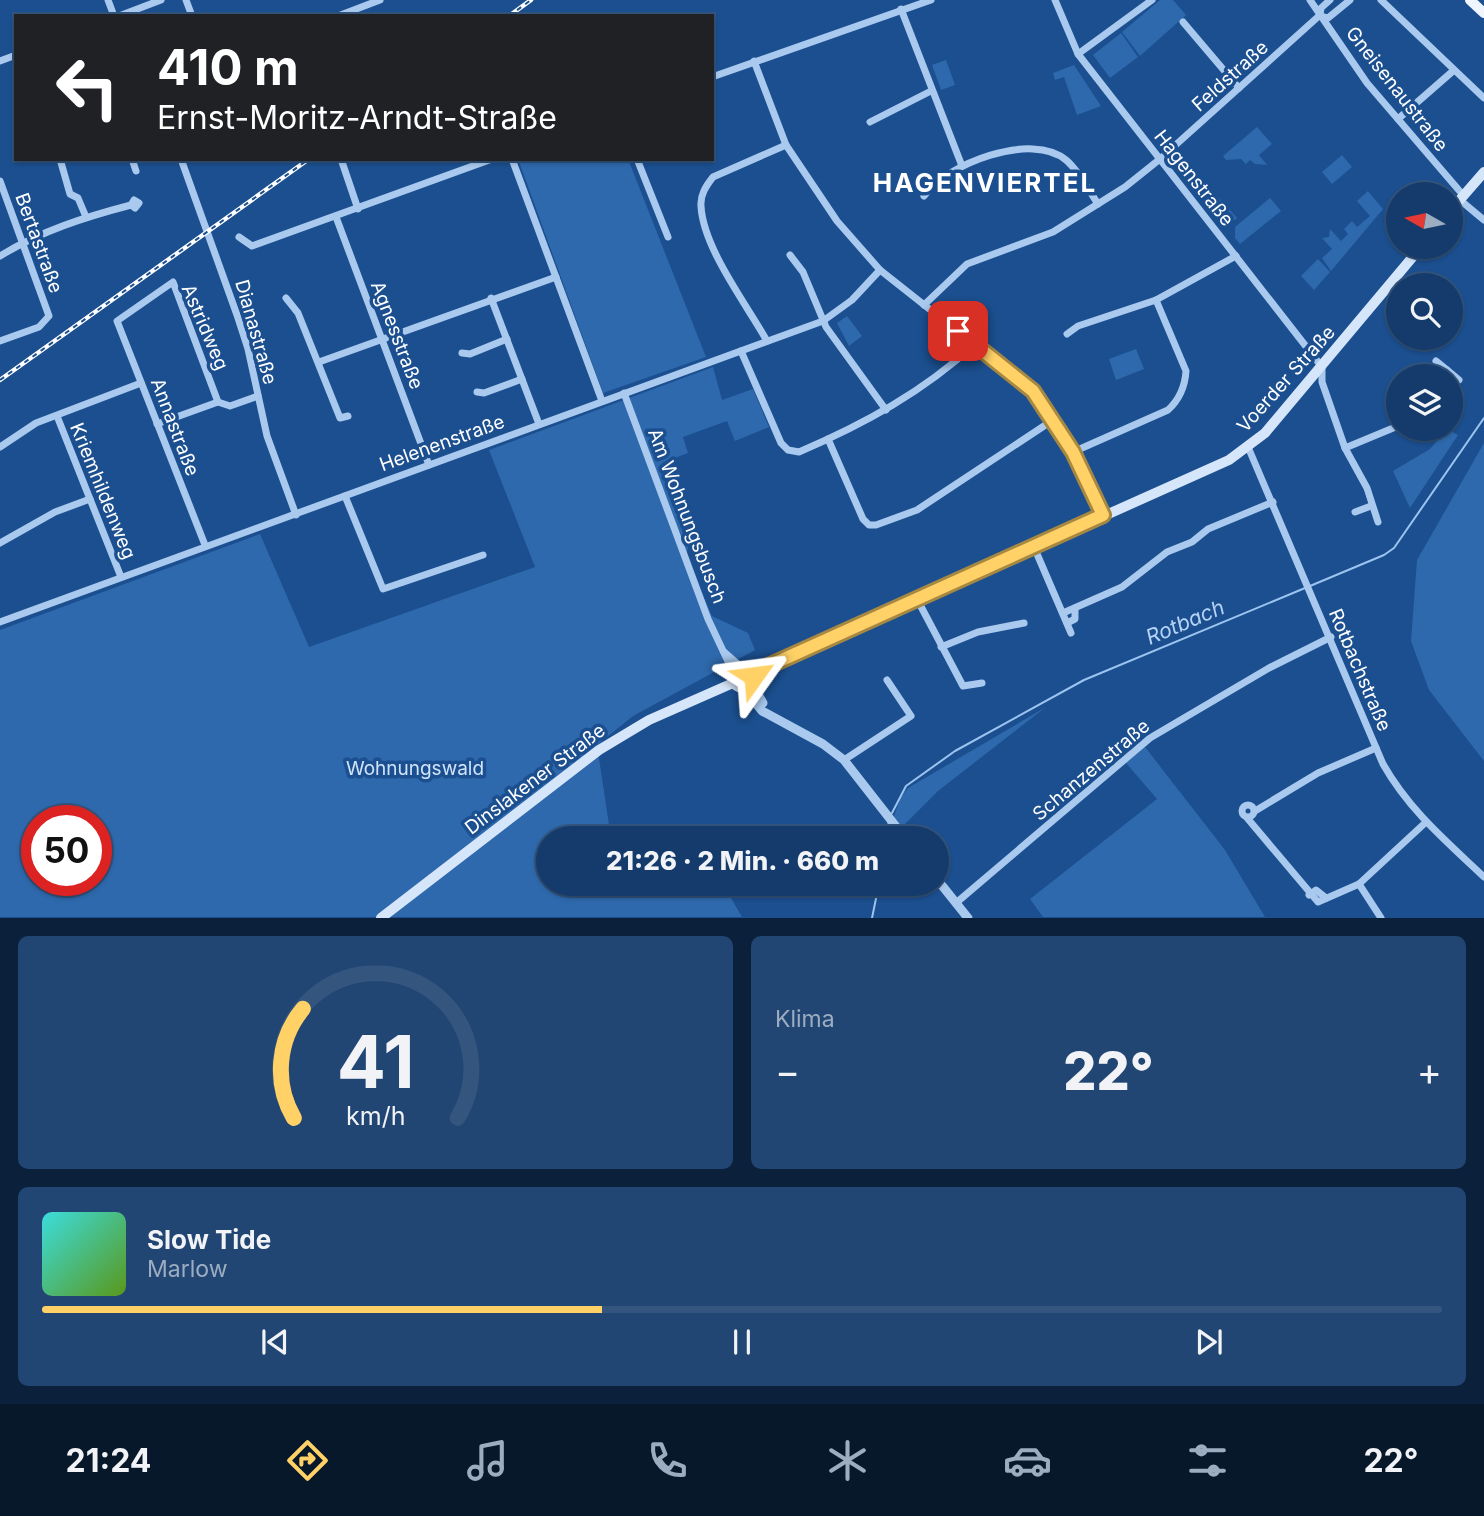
<!DOCTYPE html>
<html lang="de">
<meta charset="utf-8">
<style>
:root{--surface:#143b6b;--page:#214673;--text:#f1f3f6;--muted:#9dadc1;--line:#33557e;--accent:#ffd166}
body{margin:0;font-family:Inter,sans-serif;background:var(--page);color:var(--text);height:100vh;display:flex;flex-direction:column;font-size:26px;white-space:nowrap}
*{box-sizing:border-box;margin:0}
p{font-size:23px;color:var(--muted)}
.icon{flex:none;width:38px;height:38px;fill:none;stroke:currentColor;stroke-width:2;stroke-linecap:round;stroke-linejoin:round}
.map{position:relative;height:918px;overflow:hidden}
.sheet{display:flex;flex-direction:column;gap:18px;padding:18px;background:#0b203b;flex:1}
.sheet>*{flex:none}
.top-card{position:absolute;left:14px;top:14px;width:700px;height:147px;border-radius:0px;box-shadow:0 2px 5px #0004,0 0 0 2px var(--line);background:#202124;color:#fff;overflow:hidden}
.needle{width:46px;rotate:279deg}
.controls{position:absolute;left:1386px;top:182px;display:grid;gap:14px}
.controls a{display:grid;place-items:center;width:77px;height:77px;border-radius:50%;background:var(--surface);box-shadow:0 2px 5px #0004,0 0 0 2px var(--line);font-size:35px}
.speed{position:absolute;left:21px;top:805px;display:flex;gap:14px;font-size:35px;font-weight:700;text-align:center}
.speed>*{display:grid;place-content:center;width:91px;height:91px;border-radius:50%;background:var(--surface);box-shadow:0 2px 5px #0004,0 0 0 2px var(--line);line-height:1}
.speed .limit{border:10px solid #d22;background:#fff;color:#111}
.pin{position:absolute;display:grid;place-items:center;width:60px;height:60px;color:#fff;margin:-30px;border-radius:14px;box-shadow:0 4px 10px #0006}
.me{position:absolute;width:77px;margin:-38px;rotate:59deg;stroke-linejoin:round;filter:drop-shadow(0 0 5px #0008)}
.turn{display:flex;align-items:center;gap:24px;height:147px;padding:0 28px;font-size:32px}
.turn .icon{width:91px;height:91px;stroke-width:2.5}
.turn b{display:block;font-size:49px;line-height:60px}
.big{font-size:52px;font-weight:800;line-height:1.1}
.sheet .tile{flex:1;display:flex;flex-direction:column;justify-content:center;gap:10px;min-width:0;padding:0 24px;border-radius:10px;background:var(--page)}
.sheet .dial{align-items:center;gap:0}
.dial svg{height:182px;overflow:visible;fill:none;stroke:var(--line);stroke-width:7;stroke-linecap:round;text-anchor:middle}
.dial text{fill:var(--text);stroke:none}
.song{display:flex;align-items:center;gap:21px}
.cover{width:84px;height:84px;border-radius:10px;background:linear-gradient(135deg,hsl(180 70% 55%),hsl(90 70% 35%))}
.played{height:7px;border-radius:4px;background:linear-gradient(90deg,var(--accent) 40%,var(--line) 40%)}
.keys{display:flex;justify-content:space-around;direction:ltr}
.heat{display:flex;justify-content:space-between;align-items:center;font-size:38px;direction:ltr}
.sheet .tiles{flex:1;display:grid;gap:18px;grid-template-columns:1fr 1fr}
.tile:last-child{grid-column:span 2}
.trip{position:absolute;left:536px;top:826px;width:413px;height:70px;border-radius:35px;background:var(--surface);box-shadow:0 2px 5px #0004,0 0 0 2px var(--line);font-weight:800;line-height:70px;text-align:center}
.tabs{display:flex;height:112px;justify-content:space-around;align-items:center;background:#08182b;color:var(--muted)}
.tabs .icon{width:49px;height:49px}
.tabs .on{color:var(--accent)}
.tabs b{font-size:32px;color:var(--text)}
.map>svg:first-child{display:block}
.green{fill:#2e69ad;fill-rule:evenodd}
.lines{fill:none;stroke-linecap:round;stroke-linejoin:round}
.stream{stroke:#9cc4f0;stroke-width:2}
.minor{stroke:#a9c9ee;stroke-width:7}
.tertiary{stroke:#a9c9ee;stroke-width:9}
.secondary{stroke:#d6e6fa;stroke-width:10}
.primary{stroke:#f0f6ff;stroke-width:10}
.rail-casing{stroke:#fff;stroke-width:4.5}
.rail{stroke:#1b4f8f;stroke-width:2;stroke-dasharray:5;stroke-linecap:butt}
.route-casing{stroke:#a68842;stroke-width:18}
.route{stroke:#ffd166;stroke-width:12}
.labels{text-anchor:middle;dominant-baseline:central;stroke-width:7;stroke-linejoin:round;paint-order:stroke}
.street-label{font-size:19px;fill:#fff;stroke:#1b4f8f}
.park-label{font-size:19px;fill:#cfe3fa;stroke:#1b4f8f}
.water-label{font-size:21px;font-style:italic;fill:#b5d3f5;stroke:#1b4f8f}
.district-label{font-size:26px;font-weight:bold;letter-spacing:2px;fill:#fff;stroke:#1b4f8f}
</style>
<div class="map">
<svg width="1484" height="918" viewBox="0 0 1484 918">
<rect width="100%" height="100%" fill="#1b4f8f"/>
<g class="green">
<path d="M 1160,0 L 1173,0 L 1186,15 L 1140,56 L 1122,32 Z"/>
<path d="M 1121,33 L 1138,57 L 1110,78 L 1093,55 Z"/>
<path d="M 946,60 L 955,85 L 941,90 L 932,65 Z"/>
<path d="M 1074,65 L 1101,106 L 1077,115 L 1064,77 L 1055,80 L 1053,73 Z"/>
<path d="M 1257,127 L 1272,144 L 1259,155 L 1267,165 L 1255,164 L 1250,160 L 1246,164 L 1241,159 L 1226,160 L 1223,156 Z"/>
<path d="M 1342,155 L 1352,167 L 1332,184 L 1322,172 Z"/>
<path d="M 518,159 L 628,159 L 706,357 L 603,393 Z"/>
<path d="M 1368,191 L 1383,209 L 1331,271 L 1322,258 L 1332,249 L 1322,238 L 1329,237 L 1330,229 L 1341,241 L 1348,234 L 1344,229 L 1352,221 L 1357,227 L 1370,216 L 1357,201 Z"/>
<path d="M 1219,198 L 1237,218 L 1231,223 L 1222,221 L 1210,205 Z"/>
<path d="M 1270,198 L 1281,211 L 1240,244 L 1235,238 L 1235,227 Z"/>
<path d="M 1318,259 L 1330,272 L 1314,290 L 1301,276 Z"/>
<path d="M 847,316 L 862,336 L 849,346 L 837,323 Z"/>
<path d="M 1136,349 L 1144,369 L 1116,380 L 1109,359 Z"/>
<path d="M 713,367 L 722,400 L 753,389 L 769,427 L 735,441 L 727,421 L 683,437 L 688,453 L 662,463 L 690,539 L 686,556 L 712,616 L 748,633 L 755,650 L 633,716 L 597,745 L 611,838 L 548,838 L 548,884 L 723,884 L 742,917 L 0,917 L 0,630 L 260,534 L 309,647 L 535,567 L 489,450 ZM 37,821 L 96,821 L 96,880 L 37,880 Z"/>
<path d="M 1447,429 L 1458,435 L 1410,508 L 1393,471 L 1430,449 Z"/>
<path d="M 1484,443 L 1484,761 L 1429,690 L 1411,641 L 1417,560 Z"/>
<path d="M 1046,707 L 938,791 L 902,827 L 894,816 L 901,797 L 908,788 Z"/>
<path d="M 1145,747 L 1225,850 L 1265,917 L 1043,917 L 1030,899 L 1157,799 L 1126,763 Z"/>
</g>
<g class="lines">
<g class="stream">
<path d="M 1310,586 L 1384,555 L 1394,548 L 1484,418"/>
<path d="M 892,813 L 906,786 L 955,751 L 1084,680 L 1305,588"/>
<path d="M 884,838 L 889,822"/>
<path d="M 872,918 L 879,884"/>
</g>
<g class="minor">
<path d="M 108,0 L 114,16"/>
<path d="M 186,0 L 192,16"/>
<path d="M 1055,0 L 1078,54 L 1322,367 L 1322,382 L 1345,448 L 1398,426"/>
<path d="M 1310,0 L 1367,83 L 1463,195"/>
<path d="M 1381,0 L 1484,98"/>
<path d="M 901,9 L 962,166"/>
<path d="M 119,16 L 161,0"/>
<path d="M 338,16 L 380,0"/>
<path d="M 1321,16 L 1328,18 L 1350,0"/>
<path d="M 1183,22 L 1239,88"/>
<path d="M 1078,54 L 1152,0"/>
<path d="M 0,61 L 16,55"/>
<path d="M 754,61 L 786,145 L 837,221 L 880,270 L 1033,391 L 1073,452 L 1103,515"/>
<path d="M 712,77 L 931,0"/>
<path d="M 1398,119 L 1453,71"/>
<path d="M 870,122 L 931,91"/>
<path d="M 60,159 L 70,194 L 78,198 L 86,217"/>
<path d="M 132,159 L 136,171"/>
<path d="M 181,159 L 237,315 L 248,349 L 267,436 L 296,515"/>
<path d="M 341,159 L 358,209"/>
<path d="M 512,159 L 602,401"/>
<path d="M 637,159 L 668,237"/>
<path d="M 0,181 L 49,316 L 39,327 L 0,341"/>
<path d="M 924,196 C 946,164 1032,131 1066,160 C 1079,171 1088,189 1098,204"/>
<path d="M 1460,200 L 1484,220"/>
<path d="M 336,217 L 429,465"/>
<path d="M 239,237 L 252,246 L 492,159"/>
<path d="M 790,255 L 803,272 L 826,327 L 886,410"/>
<path d="M 0,256 C 41,231 85,217 131,205 L 134,200 L 139,203 L 135,208 L 131,205"/>
<path d="M 286,298 L 298,313 L 340,418 L 348,416"/>
<path d="M 491,298 L 539,424"/>
<path d="M 924,305 L 967,264 L 1053,232 L 1125,187 L 1160,159 L 1320,15 L 1321,8 L 1330,0"/>
<path d="M 1067,334 L 1078,326 L 1156,300 L 1236,256"/>
<path d="M 767,341 C 747,305 703,248 701,206 C 700,195 706,186 713,177 L 786,145"/>
<path d="M 741,351 L 781,443 L 788,450 L 799,452 C 864,424 923,392 975,344"/>
<path d="M 462,353 L 470,354 L 507,339"/>
<path d="M 1436,361 L 1447,370 L 1442,376"/>
<path d="M 319,362 L 556,277"/>
<path d="M 1447,370 L 1459,380"/>
<path d="M 477,392 L 484,393 L 522,379"/>
<path d="M 624,393 L 708,619 L 733,672"/>
<path d="M 57,416 L 121,577"/>
<path d="M 157,424 L 218,402"/>
<path d="M 828,439 L 863,519 L 869,525 L 876,525 L 917,510 L 1053,420"/>
<path d="M 0,447 L 36,423 L 141,383"/>
<path d="M 1248,447 L 1383,764 C 1409,810 1446,841 1484,877"/>
<path d="M 1345,448 L 1367,488 L 1378,522"/>
<path d="M 1073,452 L 1168,410 C 1180,399 1185,387 1186,371 L 1156,300"/>
<path d="M 345,496 L 383,589 L 483,555"/>
<path d="M 1355,512 L 1371,506"/>
<path d="M 0,543 L 55,512 L 90,499"/>
<path d="M 205,545 L 117,321 L 173,282 L 218,402 L 230,406 L 258,396"/>
<path d="M 1034,547 L 1071,633"/>
<path d="M 917,599 L 963,686 L 982,683"/>
<path d="M 1063,613 L 1122,587 L 1167,552 L 1192,542 L 1208,529 L 1273,502"/>
<path d="M 0,622 L 823,321 L 852,300 L 880,270"/>
<path d="M 1067,623 L 1075,619 L 1075,608"/>
<path d="M 941,647 L 978,632 L 1024,623"/>
<path d="M 724,652 L 740,666"/>
<path d="M 844,760 L 911,716 L 887,680"/>
<circle cx="1248" cy="811" r="6"/>
<path d="M 1255,811 L 1318,773 L 1376,748"/>
<path d="M 1248,819 L 1318,902 L 1359,884 L 1425,823"/>
<path d="M 1359,884 L 1381,918"/>
<path d="M 1309,895 L 1316,890 L 1326,898"/>
<path d="M 956,903 L 1150,738 L 1269,668 L 1331,637"/>
</g>
<g class="tertiary">
<path d="M 752,684 L 763,703"/>
<path d="M 744,689 L 762,711 L 823,744 L 844,760 L 905,838"/>
<path d="M 936,878 L 968,918"/>
</g>
<g class="secondary">
<path d="M 1451,210 L 1484,172"/>
<circle cx="743" cy="677" r="11"/>
<path d="M 753,673 L 1229,460 L 1265,433 L 1421,247"/>
<path d="M 381,918 L 599,750 L 649,720 L 733,683"/>
</g>
<path class="primary" d="M 1470,0 L 1484,13"/>
<defs>
<g id="rail">
<path d="M 509,16 L 531,0"/>
<path d="M 0,380 L 309,159"/>
</g>
</defs>
<use href="#rail" class="rail-casing"/>
<use href="#rail" class="rail"/>
</g>
<g class="lines">
<defs>
<path id="route" d="M 754,676 L 753,673 L 1103,515 L 1073,452 L 1033,391 L 958,331"/>
</defs>
<use href="#route" class="route-casing"/>
<use href="#route" class="route"/>
</g>
<g class="labels">
<g class="street-label">
<text transform="translate(1230 76) rotate(-42)">Feldstraße</text>
<text transform="translate(1397 89) rotate(52)">Gneisenaustraße</text>
<text transform="translate(1194 178) rotate(52)">Hagenstraße</text>
<text transform="translate(39 243) rotate(70)">Bertastraße</text>
<text transform="translate(205 327) rotate(67)">Astridweg</text>
<text transform="translate(256 332) rotate(74)">Dianastraße</text>
<text transform="translate(397 335) rotate(69)">Agnesstraße</text>
<text transform="translate(1286 379) rotate(-48)">Voerder Straße</text>
<text transform="translate(175 427) rotate(69)">Annastraße</text>
<text transform="translate(442 443) rotate(-20)">Helenenstraße</text>
<text transform="translate(103 491) rotate(68)">Kriemhildenweg</text>
<text transform="translate(687 516) rotate(69)">Am Wohnungsbusch</text>
<text transform="translate(1360 670) rotate(67)">Rotbachstraße</text>
<text transform="translate(1091 770) rotate(-40)">Schanzenstraße</text>
<text transform="translate(535 779) rotate(-37)">Dinslakener Straße</text>
</g>
<g class="park-label">
<text x="415" y="768">Wohnungswald</text>
</g>
<g class="water-label">
<text transform="translate(1185 622) rotate(-23)">Rotbach</text>
</g>
<g class="district-label">
<text x="985" y="182">HAGENVIERTEL</text>
</g>
</g>
</svg>
<div class="controls">
<a><svg class="needle" viewBox="-14 -14 28 28"><path d="M0-13l5 13h-10z" fill="#e53935"/><path d="M0 13l5-13h-10z" fill="#9dadc1"/></svg></a>
<a><svg class="icon" aria-label="search" viewBox="0 0 24 24"><circle cx="10" cy="10" r="6"/><path d="M15 15l6 6"/></svg></a>
<a><svg class="icon" aria-label="layers" viewBox="0 0 24 24"><path d="M12 4l9 5-9 5-9-5zM3 14l9 5 9-5"/></svg></a>
</div>
<div class="speed"><div class="limit">50</div></div>
<div class="pin" style="left:958px;top:331px;background:#d93025"><svg class="icon" aria-label="arrive" viewBox="0 0 24 24"><path d="M6 21V4h12l-3 4 3 4H6"/></svg></div>
<svg class="me" style="left:754px;top:676px" viewBox="-20 -20 40 40"><path d="M0-17L14 15 0 8-14 15z" fill="#ffd166" stroke="#fff" stroke-width="4"/></svg>
<div class="trip">21:26 · 2 Min. · 660 m</div>
<div class="top-card">
<div class="turn"><svg class="icon" aria-label="left" viewBox="0 0 24 24"><path d="M17 20v-9H6M10 6l-5 5 5 5"/></svg><div><b>410 m</b>Ernst-Moritz-Arndt-Straße</div></div>
</div>
</div>
<section class="sheet">
<div class="tiles">
<div class="tile dial"><svg viewBox="0 0 100 80">
<path d="M14 69A42 42 0 1 1 86 69"/>
<path d="M14 69A42 42 0 0 1 18 21" stroke="#ffd166"/>
<text x="50" y="56" font-size="32" font-weight="700">41</text>
<text x="50" y="72" font-size="11">km/h</text>
</svg></div>
<div class="tile"><p>Klima</p>
<div class="heat"><a>−</a><b class="big">22°</b><a>+</a></div>
</div>
<div class="tile">
<div class="song"><i class="cover"></i><div><b>Slow Tide</b><p>Marlow</p></div></div>
<div class="played"></div>
<div class="keys"><svg class="icon" aria-label="previous" viewBox="0 0 24 24"><path d="M18 5L8 12l10 7zM5 5v14"/></svg><svg class="icon" aria-label="pause" viewBox="0 0 24 24"><path d="M8 5v14M16 5v14"/></svg><svg class="icon" aria-label="next" viewBox="0 0 24 24"><path d="M6 5l10 7-10 7zM19 5v14"/></svg></div>
</div>
</div>
</section>
<nav class="tabs">
<b>21:24</b>
<svg class="icon on" aria-label="directions" viewBox="0 0 24 24"><path d="M12 3l9 9-9 9-9-9zM9 14v-3h6M13 9l2 2-2 2"/></svg>
<svg class="icon" aria-label="music" viewBox="0 0 24 24"><path d="M9 18V5l10-2v13"/><circle cx="6" cy="18" r="3"/><circle cx="16" cy="16" r="3"/></svg>
<svg class="icon" aria-label="phone" viewBox="0 0 24 24"><path d="M5 4h4l2 5-3 2q2 4 5 5l2-3 5 2v4C11 20 4 13 5 4z"/></svg>
<svg class="icon" aria-label="climate" viewBox="0 0 24 24"><path d="M12 3v18M4 7l16 10M4 17L20 7"/></svg>
<svg class="icon" aria-label="car" viewBox="0 0 24 24"><path d="M5 17H2v-5l4-1 3-4h7l3 4 3 1v5h-3M9 17h6M6 11h13"/><circle cx="7" cy="17" r="2"/><circle cx="17" cy="17" r="2"/></svg>
<svg class="icon" aria-label="filters" viewBox="0 0 24 24"><path d="M4 7h16M4 17h16"/><circle cx="9" cy="7" r="2"/><circle cx="15" cy="17" r="2"/></svg>
<b>22°</b>
</nav>
